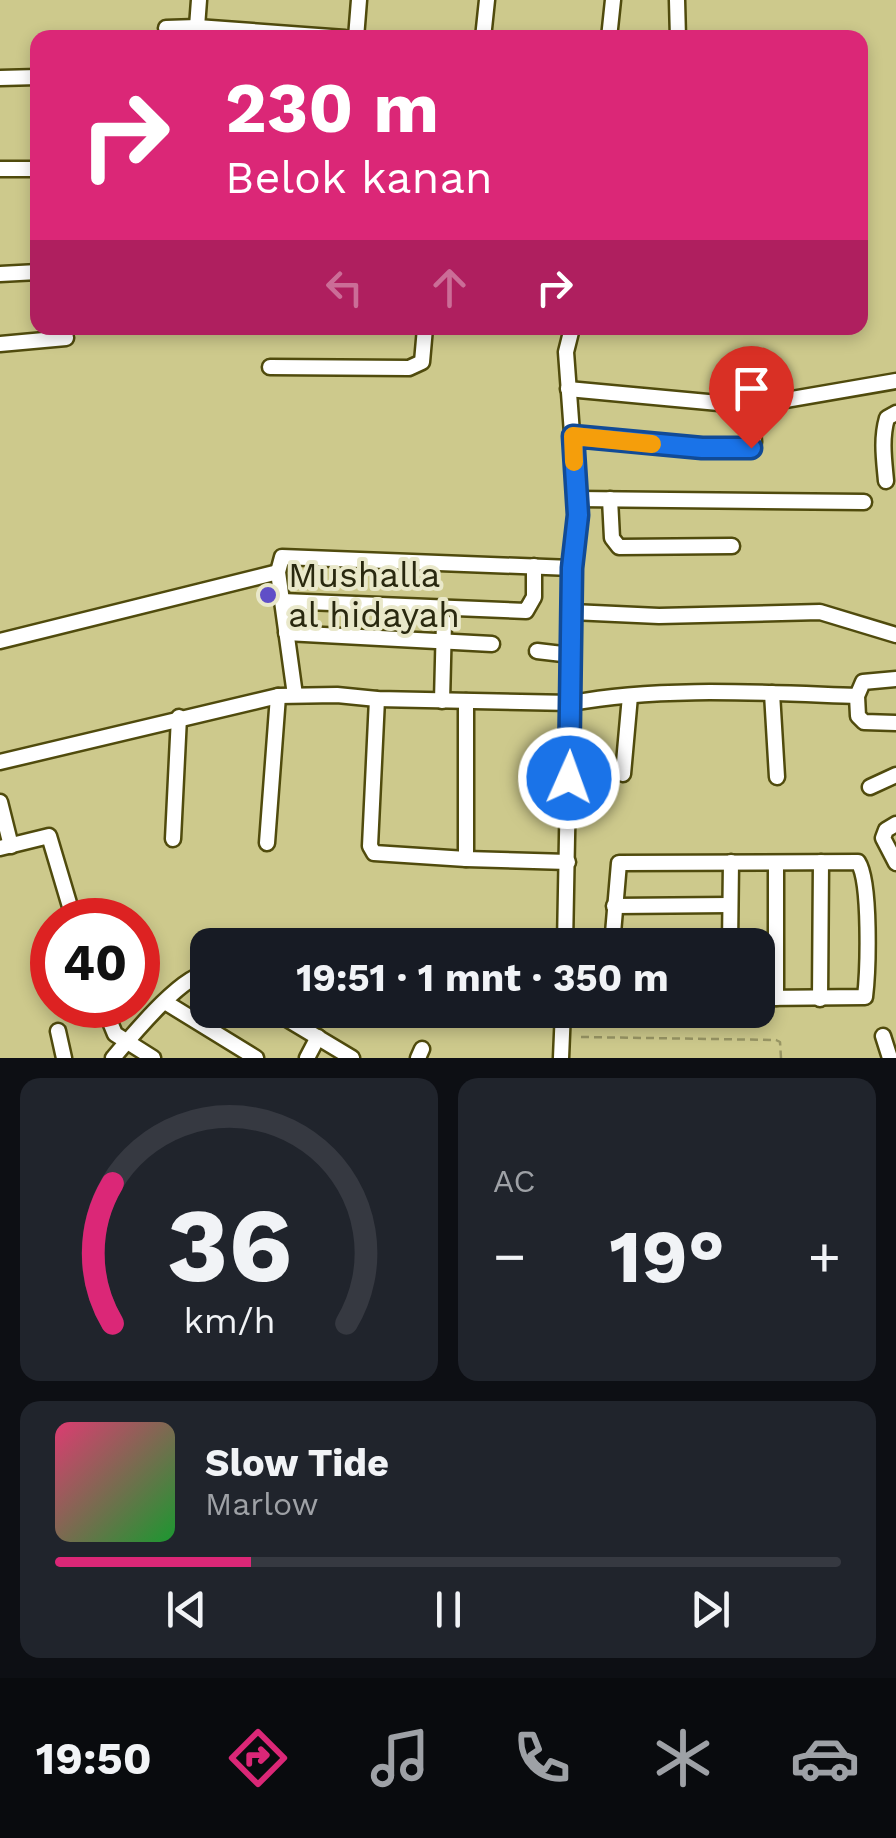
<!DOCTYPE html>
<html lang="id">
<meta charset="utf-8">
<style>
:root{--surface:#171b24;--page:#20242c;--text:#f1f3f6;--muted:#9ea1a6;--line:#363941;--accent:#db2777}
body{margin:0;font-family:"Work Sans",sans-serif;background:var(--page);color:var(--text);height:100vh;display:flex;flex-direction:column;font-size:38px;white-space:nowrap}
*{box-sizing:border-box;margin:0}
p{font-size:32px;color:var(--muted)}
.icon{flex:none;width:55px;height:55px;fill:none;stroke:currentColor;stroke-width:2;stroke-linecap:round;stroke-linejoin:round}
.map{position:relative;height:1058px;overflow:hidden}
.drawer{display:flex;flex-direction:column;gap:20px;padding:20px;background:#0d0f14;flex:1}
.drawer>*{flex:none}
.hud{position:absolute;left:30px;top:30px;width:838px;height:305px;border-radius:20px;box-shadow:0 5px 15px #0003;background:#db2777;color:#fff;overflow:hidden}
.speed{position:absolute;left:30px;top:898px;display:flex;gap:20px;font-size:50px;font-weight:700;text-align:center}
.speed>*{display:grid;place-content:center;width:130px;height:130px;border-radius:50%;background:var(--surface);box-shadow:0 5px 15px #0003;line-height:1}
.speed .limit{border:15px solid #d22;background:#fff;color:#111}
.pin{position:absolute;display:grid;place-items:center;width:85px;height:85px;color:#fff;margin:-102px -42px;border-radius:50% 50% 50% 0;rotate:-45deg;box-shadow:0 0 10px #0007}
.pin .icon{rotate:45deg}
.me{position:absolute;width:110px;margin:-55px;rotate:2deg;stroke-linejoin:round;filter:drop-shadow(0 0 8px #0008)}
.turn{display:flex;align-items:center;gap:35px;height:210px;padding:0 30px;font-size:45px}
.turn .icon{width:130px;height:130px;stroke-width:2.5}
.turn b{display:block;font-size:70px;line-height:85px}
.lanes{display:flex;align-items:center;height:95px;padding:0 30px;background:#0003;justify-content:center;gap:50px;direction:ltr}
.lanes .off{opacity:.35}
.big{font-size:75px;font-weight:700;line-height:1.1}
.drawer .card{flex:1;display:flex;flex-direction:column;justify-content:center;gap:15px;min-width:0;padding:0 35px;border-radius:20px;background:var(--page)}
.drawer .dial{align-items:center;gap:0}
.dial svg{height:260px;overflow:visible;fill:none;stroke:var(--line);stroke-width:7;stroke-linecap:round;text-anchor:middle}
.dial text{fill:var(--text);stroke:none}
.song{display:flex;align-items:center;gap:30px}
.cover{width:120px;height:120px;border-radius:15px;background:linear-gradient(135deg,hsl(340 70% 55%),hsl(130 70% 35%))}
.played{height:10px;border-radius:5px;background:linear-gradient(90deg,var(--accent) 25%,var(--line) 25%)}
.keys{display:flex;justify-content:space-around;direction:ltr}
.heat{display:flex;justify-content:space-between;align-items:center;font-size:55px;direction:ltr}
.drawer .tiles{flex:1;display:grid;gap:20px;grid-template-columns:1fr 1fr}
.card:last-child{grid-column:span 2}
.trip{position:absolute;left:190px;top:928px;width:585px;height:100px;border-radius:20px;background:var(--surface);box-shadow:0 5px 15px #0003;font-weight:700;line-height:100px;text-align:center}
.tab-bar{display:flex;height:160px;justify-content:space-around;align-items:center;background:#090b0e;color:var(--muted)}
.tab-bar .icon{width:70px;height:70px}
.tab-bar .selected{color:var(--accent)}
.tab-bar b{font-size:45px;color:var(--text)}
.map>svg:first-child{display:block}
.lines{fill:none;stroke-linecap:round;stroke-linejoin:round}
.minor-casing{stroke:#504b0d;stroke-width:19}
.path{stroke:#989564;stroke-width:2.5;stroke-dasharray:8 5;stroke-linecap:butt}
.minor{stroke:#fff;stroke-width:14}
.route-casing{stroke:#114b97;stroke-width:25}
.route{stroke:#1a73e8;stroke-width:18}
.slow{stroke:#f59e0b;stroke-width:18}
.poi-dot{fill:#604fc7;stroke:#e9e8ca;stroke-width:4}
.labels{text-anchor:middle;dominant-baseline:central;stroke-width:8;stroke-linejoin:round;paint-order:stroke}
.poi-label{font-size:35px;fill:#29280f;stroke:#e9e8ca;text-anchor:start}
</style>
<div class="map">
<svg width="896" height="1058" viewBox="0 0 896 1058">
<rect width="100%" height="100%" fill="#cdc98c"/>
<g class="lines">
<defs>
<g id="minor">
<path d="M 677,0 L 678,38"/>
<path d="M 197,27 L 199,0"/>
<path d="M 166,28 L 197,27 L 345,38"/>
<path d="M 356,38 L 359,0"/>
<path d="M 483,38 L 487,0"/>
<path d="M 609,38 L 613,0"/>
<path d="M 0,78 L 38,77"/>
<path d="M 0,169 L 38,169"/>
<path d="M 0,274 L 38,272"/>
<path d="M 0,344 L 66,338"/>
<path d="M 270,367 L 409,368 L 422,362 L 425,328"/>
<path d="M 568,389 L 751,406 L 896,381"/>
<path d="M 573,437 L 747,450 L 754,442 L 751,406"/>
<path d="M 886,481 C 884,459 881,439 887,418 L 896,413"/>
<path d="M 577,499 L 864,502"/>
<path d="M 610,499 L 612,538 L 619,547 L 732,546"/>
<path d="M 282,601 L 526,611 L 534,597 L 534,566"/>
<path d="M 572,612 L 659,616 L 820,612 L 896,635"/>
<path d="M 286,633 L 492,644"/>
<path d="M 0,641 L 278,572"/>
<path d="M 537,651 L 571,655"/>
<path d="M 896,679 L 863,682 L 857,696 L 858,716 L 864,722 L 896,723"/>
<path d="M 772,693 L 777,777"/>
<path d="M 295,695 L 278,572 L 282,557 L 572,568"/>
<path d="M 377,699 L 370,846 L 374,853 L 466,859 L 568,862"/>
<path d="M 442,701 L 444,621"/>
<path d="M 0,762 L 278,696 L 337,695 L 377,699 L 572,703 C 660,686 767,693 857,696"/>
<path d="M 623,774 L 630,696"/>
<path d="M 870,787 L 896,775"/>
<path d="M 0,802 L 11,846"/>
<path d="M 896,824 L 886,830 L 883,838 L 896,863"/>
<path d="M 173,839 L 179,717"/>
<path d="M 267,843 L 278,696"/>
<path d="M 0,848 L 49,836 L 74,920"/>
<path d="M 466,859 L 466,701"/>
<path d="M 776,863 L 776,998"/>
<path d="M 614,906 L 730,905"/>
<path d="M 565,945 L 572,568 L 578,515 L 566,352 L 572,328"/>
<path d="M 612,945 L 619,863 L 858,862 C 871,882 868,972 865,997 L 758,998"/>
<path d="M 730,945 L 731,862"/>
<path d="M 820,999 L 821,862"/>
<path d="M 165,1002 L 256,1058"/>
<path d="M 103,1005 L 115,1034 L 153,1058"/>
<path d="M 272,1010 L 352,1058"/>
<path d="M 58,1031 L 64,1058"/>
<path d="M 883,1036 L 890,1058"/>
<path d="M 113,1058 C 131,1037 182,974 208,973"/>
<path d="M 307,1058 L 318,1037"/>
<path d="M 418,1058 L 422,1049"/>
<path d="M 561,1058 L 563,1010"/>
</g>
</defs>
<use href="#minor" class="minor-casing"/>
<path class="path" d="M 581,1037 L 776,1040 L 780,1042 L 781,1058"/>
<use href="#minor" class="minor"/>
</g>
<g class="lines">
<defs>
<path id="route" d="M 569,778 L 572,568 L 578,515 L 573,436 L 702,448 L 751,448"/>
</defs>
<use href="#route" class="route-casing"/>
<use href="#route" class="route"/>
<path class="slow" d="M 574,462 L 573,436 L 652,444"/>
</g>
<circle class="poi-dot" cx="268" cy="595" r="10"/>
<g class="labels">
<g class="poi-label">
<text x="288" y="575">Mushalla<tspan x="288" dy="40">al hidayah</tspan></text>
</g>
</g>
</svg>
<div class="speed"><div class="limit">40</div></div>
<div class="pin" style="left:751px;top:448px;background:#d93025"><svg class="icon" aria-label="arrive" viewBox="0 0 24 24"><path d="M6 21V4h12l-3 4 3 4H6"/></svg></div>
<svg class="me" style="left:569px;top:778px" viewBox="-20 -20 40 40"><circle r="17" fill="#1a73e8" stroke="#fff" stroke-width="3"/><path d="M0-11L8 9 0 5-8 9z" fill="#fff"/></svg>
<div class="trip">19:51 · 1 mnt · 350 m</div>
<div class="hud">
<div class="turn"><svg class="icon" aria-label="right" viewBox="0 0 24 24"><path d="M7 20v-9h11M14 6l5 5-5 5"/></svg><div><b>230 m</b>Belok kanan</div></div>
<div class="lanes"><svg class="icon off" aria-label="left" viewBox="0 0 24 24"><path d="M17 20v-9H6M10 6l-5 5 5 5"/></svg><svg class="icon off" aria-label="ahead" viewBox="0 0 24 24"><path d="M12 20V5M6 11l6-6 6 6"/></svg><svg class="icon" aria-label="right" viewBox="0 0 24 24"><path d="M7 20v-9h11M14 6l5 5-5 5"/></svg></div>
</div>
</div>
<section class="drawer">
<div class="tiles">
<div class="card dial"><svg viewBox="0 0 100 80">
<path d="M14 69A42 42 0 1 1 86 69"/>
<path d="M14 69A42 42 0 0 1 14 26" stroke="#db2777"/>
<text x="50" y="56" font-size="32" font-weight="700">36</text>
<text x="50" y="72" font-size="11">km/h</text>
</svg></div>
<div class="card"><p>AC</p>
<div class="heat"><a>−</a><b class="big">19°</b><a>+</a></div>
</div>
<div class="card">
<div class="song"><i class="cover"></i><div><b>Slow Tide</b><p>Marlow</p></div></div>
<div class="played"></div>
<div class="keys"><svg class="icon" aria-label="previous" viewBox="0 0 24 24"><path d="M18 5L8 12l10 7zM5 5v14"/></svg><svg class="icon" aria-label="pause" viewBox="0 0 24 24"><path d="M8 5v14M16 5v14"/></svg><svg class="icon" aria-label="next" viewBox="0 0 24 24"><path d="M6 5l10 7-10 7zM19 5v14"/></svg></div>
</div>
</div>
</section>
<nav class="tab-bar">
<b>19:50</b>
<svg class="icon selected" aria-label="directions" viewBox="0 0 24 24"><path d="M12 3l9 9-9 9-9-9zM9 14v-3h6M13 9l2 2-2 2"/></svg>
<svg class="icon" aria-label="music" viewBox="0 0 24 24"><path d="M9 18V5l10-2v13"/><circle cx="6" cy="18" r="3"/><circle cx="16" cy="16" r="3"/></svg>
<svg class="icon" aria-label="phone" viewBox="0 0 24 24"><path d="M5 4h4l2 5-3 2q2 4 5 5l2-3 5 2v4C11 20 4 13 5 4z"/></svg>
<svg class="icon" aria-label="climate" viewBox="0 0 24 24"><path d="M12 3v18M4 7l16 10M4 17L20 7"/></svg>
<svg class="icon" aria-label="car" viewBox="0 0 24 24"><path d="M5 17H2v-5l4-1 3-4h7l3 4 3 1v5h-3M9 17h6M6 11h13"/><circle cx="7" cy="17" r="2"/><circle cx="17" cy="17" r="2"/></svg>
</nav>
